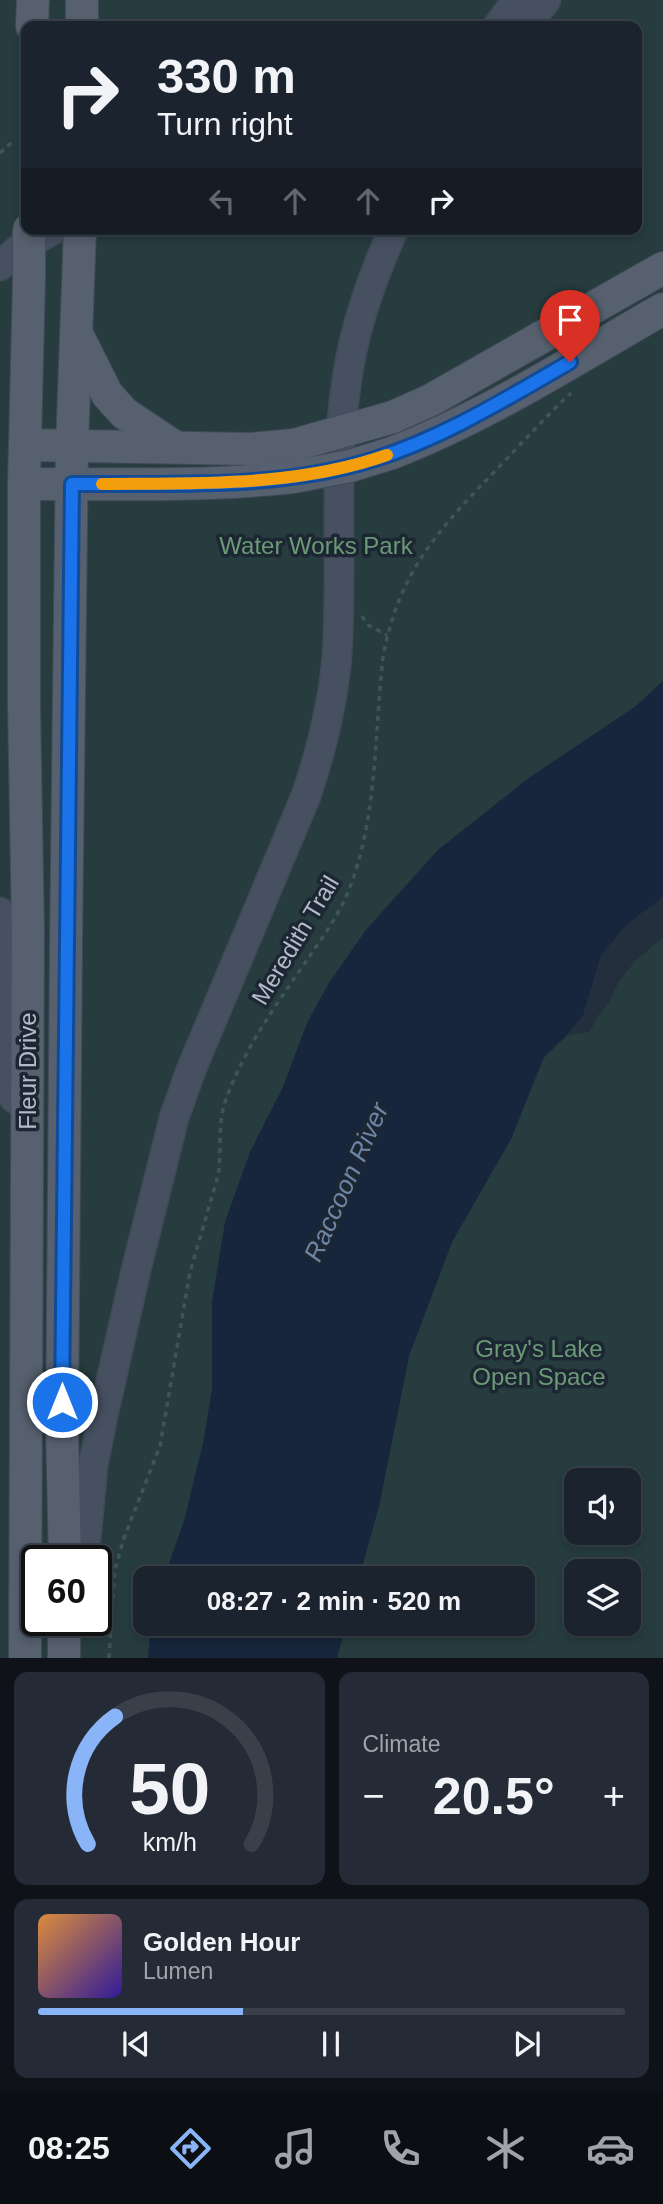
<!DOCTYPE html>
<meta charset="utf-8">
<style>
:root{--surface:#1b232e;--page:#242b36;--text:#f1f3f6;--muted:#a0a4aa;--line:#39404a;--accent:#8ab4f8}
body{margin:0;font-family:Arial,sans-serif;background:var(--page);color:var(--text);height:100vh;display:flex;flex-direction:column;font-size:26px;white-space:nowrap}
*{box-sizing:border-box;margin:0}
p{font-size:23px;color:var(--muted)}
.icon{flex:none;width:38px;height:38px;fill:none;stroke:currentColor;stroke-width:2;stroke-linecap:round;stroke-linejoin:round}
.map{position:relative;height:1658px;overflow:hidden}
.panel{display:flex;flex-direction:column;gap:14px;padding:14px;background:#0f1319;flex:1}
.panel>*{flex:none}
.hud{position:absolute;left:21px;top:21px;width:621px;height:214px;border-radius:14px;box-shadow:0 4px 10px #0003,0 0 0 2px var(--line);background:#1b232e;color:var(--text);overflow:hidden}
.controls{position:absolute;left:564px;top:1468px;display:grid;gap:14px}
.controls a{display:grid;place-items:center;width:77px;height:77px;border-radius:14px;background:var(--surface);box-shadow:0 4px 10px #0003,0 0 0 2px var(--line);font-size:35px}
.speed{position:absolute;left:21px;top:1545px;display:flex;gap:14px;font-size:35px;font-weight:700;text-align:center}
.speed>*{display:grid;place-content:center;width:91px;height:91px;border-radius:50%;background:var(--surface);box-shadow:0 4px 10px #0003,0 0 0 2px var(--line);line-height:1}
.speed .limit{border:4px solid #111;border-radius:10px;background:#fff;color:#111}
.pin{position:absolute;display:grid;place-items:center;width:60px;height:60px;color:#fff;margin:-72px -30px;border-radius:50% 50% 50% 0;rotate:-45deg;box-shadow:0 0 7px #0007}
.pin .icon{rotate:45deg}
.me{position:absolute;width:77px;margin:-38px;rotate:0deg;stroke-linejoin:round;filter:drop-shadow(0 0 5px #0008)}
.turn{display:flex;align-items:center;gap:24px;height:147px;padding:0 21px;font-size:32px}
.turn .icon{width:91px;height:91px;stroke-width:2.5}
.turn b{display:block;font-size:49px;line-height:60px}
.lanes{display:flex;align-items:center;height:66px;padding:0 21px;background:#0003;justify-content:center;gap:35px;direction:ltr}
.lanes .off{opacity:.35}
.big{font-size:52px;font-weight:700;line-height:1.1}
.panel .card{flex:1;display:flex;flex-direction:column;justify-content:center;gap:10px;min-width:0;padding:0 24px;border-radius:14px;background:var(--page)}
.panel .dial{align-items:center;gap:0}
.dial svg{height:182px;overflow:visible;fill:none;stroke:var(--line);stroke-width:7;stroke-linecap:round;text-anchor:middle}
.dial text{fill:var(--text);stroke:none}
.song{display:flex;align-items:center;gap:21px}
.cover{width:84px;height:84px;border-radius:10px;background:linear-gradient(135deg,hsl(30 70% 55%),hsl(250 70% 35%))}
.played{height:7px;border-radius:4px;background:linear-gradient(90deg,var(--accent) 35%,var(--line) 35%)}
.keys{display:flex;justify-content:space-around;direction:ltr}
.heat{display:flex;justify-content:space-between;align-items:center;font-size:38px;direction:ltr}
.panel .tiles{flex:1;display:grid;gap:14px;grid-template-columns:1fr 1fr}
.card:last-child{grid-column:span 2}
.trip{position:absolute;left:133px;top:1566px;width:402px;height:70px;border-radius:14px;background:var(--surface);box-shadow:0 4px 10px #0003,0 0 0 2px var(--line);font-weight:700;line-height:70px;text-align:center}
.tabs{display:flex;height:112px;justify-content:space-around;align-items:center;background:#0b0e12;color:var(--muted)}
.tabs .icon{width:49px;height:49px}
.tabs .active{color:var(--accent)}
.tabs b{font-size:32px;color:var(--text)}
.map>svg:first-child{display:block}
.green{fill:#263c3f;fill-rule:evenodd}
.water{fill:#17263c}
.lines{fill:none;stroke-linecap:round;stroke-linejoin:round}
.secondary-casing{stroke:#414a57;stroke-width:31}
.primary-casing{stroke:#414a57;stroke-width:34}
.path{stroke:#3f5557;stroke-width:3.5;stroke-dasharray:5 5;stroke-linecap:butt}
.secondary{stroke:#465061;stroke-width:28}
.primary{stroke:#56606e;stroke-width:32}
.primary-bridge-casing{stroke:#414a57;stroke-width:34;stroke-linecap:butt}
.primary-bridge{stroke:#56606e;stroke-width:32}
.route-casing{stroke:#114b97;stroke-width:18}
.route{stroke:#1a73e8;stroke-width:12}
.slow{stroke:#f59e0b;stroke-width:12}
.labels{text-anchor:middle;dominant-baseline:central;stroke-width:7;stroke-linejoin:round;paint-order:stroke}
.park-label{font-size:24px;fill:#6b9a76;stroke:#1d2633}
.street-label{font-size:24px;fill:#b4bcc9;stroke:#1d2633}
.water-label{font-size:26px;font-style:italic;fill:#6d86a8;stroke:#1d2633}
</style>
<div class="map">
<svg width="663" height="1658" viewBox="0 0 663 1658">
<rect width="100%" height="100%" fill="#242f3e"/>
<g class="green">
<path d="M 0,0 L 663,0 L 663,681 L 636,706 L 529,778 L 438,850 L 366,930 L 329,983 L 308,1021 L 283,1087 L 212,1302 L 212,1390 L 203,1444 L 184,1521 L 164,1578 L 145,1578 L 145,1624 L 151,1624 L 148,1658 L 0,1658 ZM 26,26 L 637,26 L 637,229 L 26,229 ZM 37,1561 L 96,1561 L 96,1620 L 37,1620 Z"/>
<path d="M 663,937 L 663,1658 L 337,1658 L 346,1624 L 523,1624 L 523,1578 L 359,1578 L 379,1506 L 409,1356 L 452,1242 L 511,1139 L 544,1058 L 567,1035 L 590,1032 L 597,1017 L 610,1001 L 618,983 L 635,961 ZM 576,1480 L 628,1480 L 628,1533 L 576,1533 ZM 576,1572 L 628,1572 L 628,1624 L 576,1624 Z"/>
</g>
<g class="water">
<path d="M 663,681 L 663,897 L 628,923 L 601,955 L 583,1015 L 567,1035 L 543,1058 L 511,1139 L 452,1242 L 409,1356 L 379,1506 L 359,1578 L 164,1578 L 184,1521 L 203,1444 L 212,1390 L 212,1302 L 225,1222 L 250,1152 L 283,1087 L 308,1021 L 329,983 L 366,930 L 438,850 L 529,778 L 636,706 Z"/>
<path d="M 151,1624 L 346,1624 L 337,1658 L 148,1658 Z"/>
</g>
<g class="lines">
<defs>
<g id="secondary">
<path d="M 498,26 L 517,0"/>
<path d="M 526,26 L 546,0"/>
<path d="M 0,266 L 18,250 L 54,229"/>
<path d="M 0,912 L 4,942 L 14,1098"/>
<path d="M 84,1561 L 93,1466 L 103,1416 L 136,1270 L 174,1118 L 191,1070 L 306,796 C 321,751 333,704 337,656 C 343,567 333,475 346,386 C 353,331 371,279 394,229"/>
</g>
<g id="primary">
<path d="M 32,26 L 33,0"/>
<path d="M 82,26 L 82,0"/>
<path d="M 79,338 L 107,394 L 124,413 L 175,447"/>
<path d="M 393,417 L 431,400 L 663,268"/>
<path d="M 25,445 L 250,449 L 294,445"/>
<path d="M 392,453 C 487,416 574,360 663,309"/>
<path d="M 24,484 C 113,484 204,487 293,477"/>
<path d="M 65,1561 L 62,1429 L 66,946 L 72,445 L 80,229"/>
<path d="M 25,1658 L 28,930 L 24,704 L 24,484 L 29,280"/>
<path d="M 64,1658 L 64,1620"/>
</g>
</defs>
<use href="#secondary" class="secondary-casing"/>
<use href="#primary" class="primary-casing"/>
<g class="path">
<path d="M 0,153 L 12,142"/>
<path d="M 362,616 L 368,625 L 387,635"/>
<path d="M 109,1658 L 115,1569 L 124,1538 L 160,1446 L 190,1272 L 218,1176 C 222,1151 217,1127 225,1102 C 243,1050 276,1005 307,960 C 321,939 338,917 348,892 C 378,818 374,736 383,657 C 399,570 440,528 499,467 C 523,442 546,416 571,393"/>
</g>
<use href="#secondary" class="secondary"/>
<use href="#primary" class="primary"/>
<defs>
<g id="primary-bridge">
<path d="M 29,280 L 29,229"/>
<path d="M 294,445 L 393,417"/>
<path d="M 293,477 L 350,466 L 392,453"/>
</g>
</defs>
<use href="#primary-bridge" class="primary-bridge-casing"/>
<use href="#primary-bridge" class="primary-bridge"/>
</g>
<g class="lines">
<defs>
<path id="route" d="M 62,1402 L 72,484 C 173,483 278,490 375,459 C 445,437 507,398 570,362"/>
</defs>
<use href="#route" class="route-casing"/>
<use href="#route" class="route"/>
<path class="slow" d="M 102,484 C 197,483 296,487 387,455"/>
</g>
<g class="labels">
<g class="park-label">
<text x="316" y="545">Water Works Park</text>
<text x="539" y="1348">Gray's Lake<tspan x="539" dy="28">Open Space</tspan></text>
</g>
<g class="street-label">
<text transform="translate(295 940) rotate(-59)">Meredith Trail</text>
<text transform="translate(27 1071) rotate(-90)">Fleur Drive</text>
</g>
<g class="water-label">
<text transform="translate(346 1182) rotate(-66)">Raccoon River</text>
</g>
</g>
</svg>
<div class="controls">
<a><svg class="icon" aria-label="sound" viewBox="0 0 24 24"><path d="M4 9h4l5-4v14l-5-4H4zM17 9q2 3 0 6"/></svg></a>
<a><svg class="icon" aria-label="layers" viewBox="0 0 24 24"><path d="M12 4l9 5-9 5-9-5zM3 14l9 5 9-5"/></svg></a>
</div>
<div class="speed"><div class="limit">60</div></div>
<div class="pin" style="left:570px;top:362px;background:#d93025"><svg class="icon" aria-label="arrive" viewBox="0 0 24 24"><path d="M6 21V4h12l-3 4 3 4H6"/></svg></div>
<svg class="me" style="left:62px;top:1402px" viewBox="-20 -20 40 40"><circle r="17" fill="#1a73e8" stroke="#fff" stroke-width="3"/><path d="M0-11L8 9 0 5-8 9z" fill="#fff"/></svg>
<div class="trip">08:27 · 2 min · 520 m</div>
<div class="hud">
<div class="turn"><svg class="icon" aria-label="right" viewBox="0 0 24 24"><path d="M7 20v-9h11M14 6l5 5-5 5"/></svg><div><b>330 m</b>Turn right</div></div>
<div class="lanes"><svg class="icon off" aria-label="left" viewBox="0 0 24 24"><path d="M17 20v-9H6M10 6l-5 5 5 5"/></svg><svg class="icon off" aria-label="ahead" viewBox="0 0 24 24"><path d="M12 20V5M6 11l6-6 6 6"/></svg><svg class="icon off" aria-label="ahead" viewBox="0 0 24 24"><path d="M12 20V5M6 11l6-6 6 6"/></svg><svg class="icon" aria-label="right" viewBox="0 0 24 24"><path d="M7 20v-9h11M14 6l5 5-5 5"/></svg></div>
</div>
</div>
<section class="panel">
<div class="tiles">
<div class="card dial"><svg viewBox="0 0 100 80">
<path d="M14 69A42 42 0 1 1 86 69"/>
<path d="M14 69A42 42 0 0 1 26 13" stroke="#8ab4f8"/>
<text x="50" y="56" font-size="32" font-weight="700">50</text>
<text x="50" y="72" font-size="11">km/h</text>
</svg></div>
<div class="card"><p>Climate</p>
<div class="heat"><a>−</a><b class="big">20.5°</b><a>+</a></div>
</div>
<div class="card">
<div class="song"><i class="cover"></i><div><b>Golden Hour</b><p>Lumen</p></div></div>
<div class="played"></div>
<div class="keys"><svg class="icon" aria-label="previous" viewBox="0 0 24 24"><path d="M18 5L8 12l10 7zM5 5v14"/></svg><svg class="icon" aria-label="pause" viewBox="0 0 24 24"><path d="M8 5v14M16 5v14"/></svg><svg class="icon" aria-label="next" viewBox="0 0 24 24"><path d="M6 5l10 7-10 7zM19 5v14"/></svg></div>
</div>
</div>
</section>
<nav class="tabs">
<b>08:25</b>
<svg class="icon active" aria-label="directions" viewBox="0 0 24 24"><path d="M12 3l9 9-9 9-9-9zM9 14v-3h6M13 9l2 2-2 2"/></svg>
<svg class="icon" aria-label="music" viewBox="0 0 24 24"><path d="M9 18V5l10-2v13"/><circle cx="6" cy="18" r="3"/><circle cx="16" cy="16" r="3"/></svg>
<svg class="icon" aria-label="phone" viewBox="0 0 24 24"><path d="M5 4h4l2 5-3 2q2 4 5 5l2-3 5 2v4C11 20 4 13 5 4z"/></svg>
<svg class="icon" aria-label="climate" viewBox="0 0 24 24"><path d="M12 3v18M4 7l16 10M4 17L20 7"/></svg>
<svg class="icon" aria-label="car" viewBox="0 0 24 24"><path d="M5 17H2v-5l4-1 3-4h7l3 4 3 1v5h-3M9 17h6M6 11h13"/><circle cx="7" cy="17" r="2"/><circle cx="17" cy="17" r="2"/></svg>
</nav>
